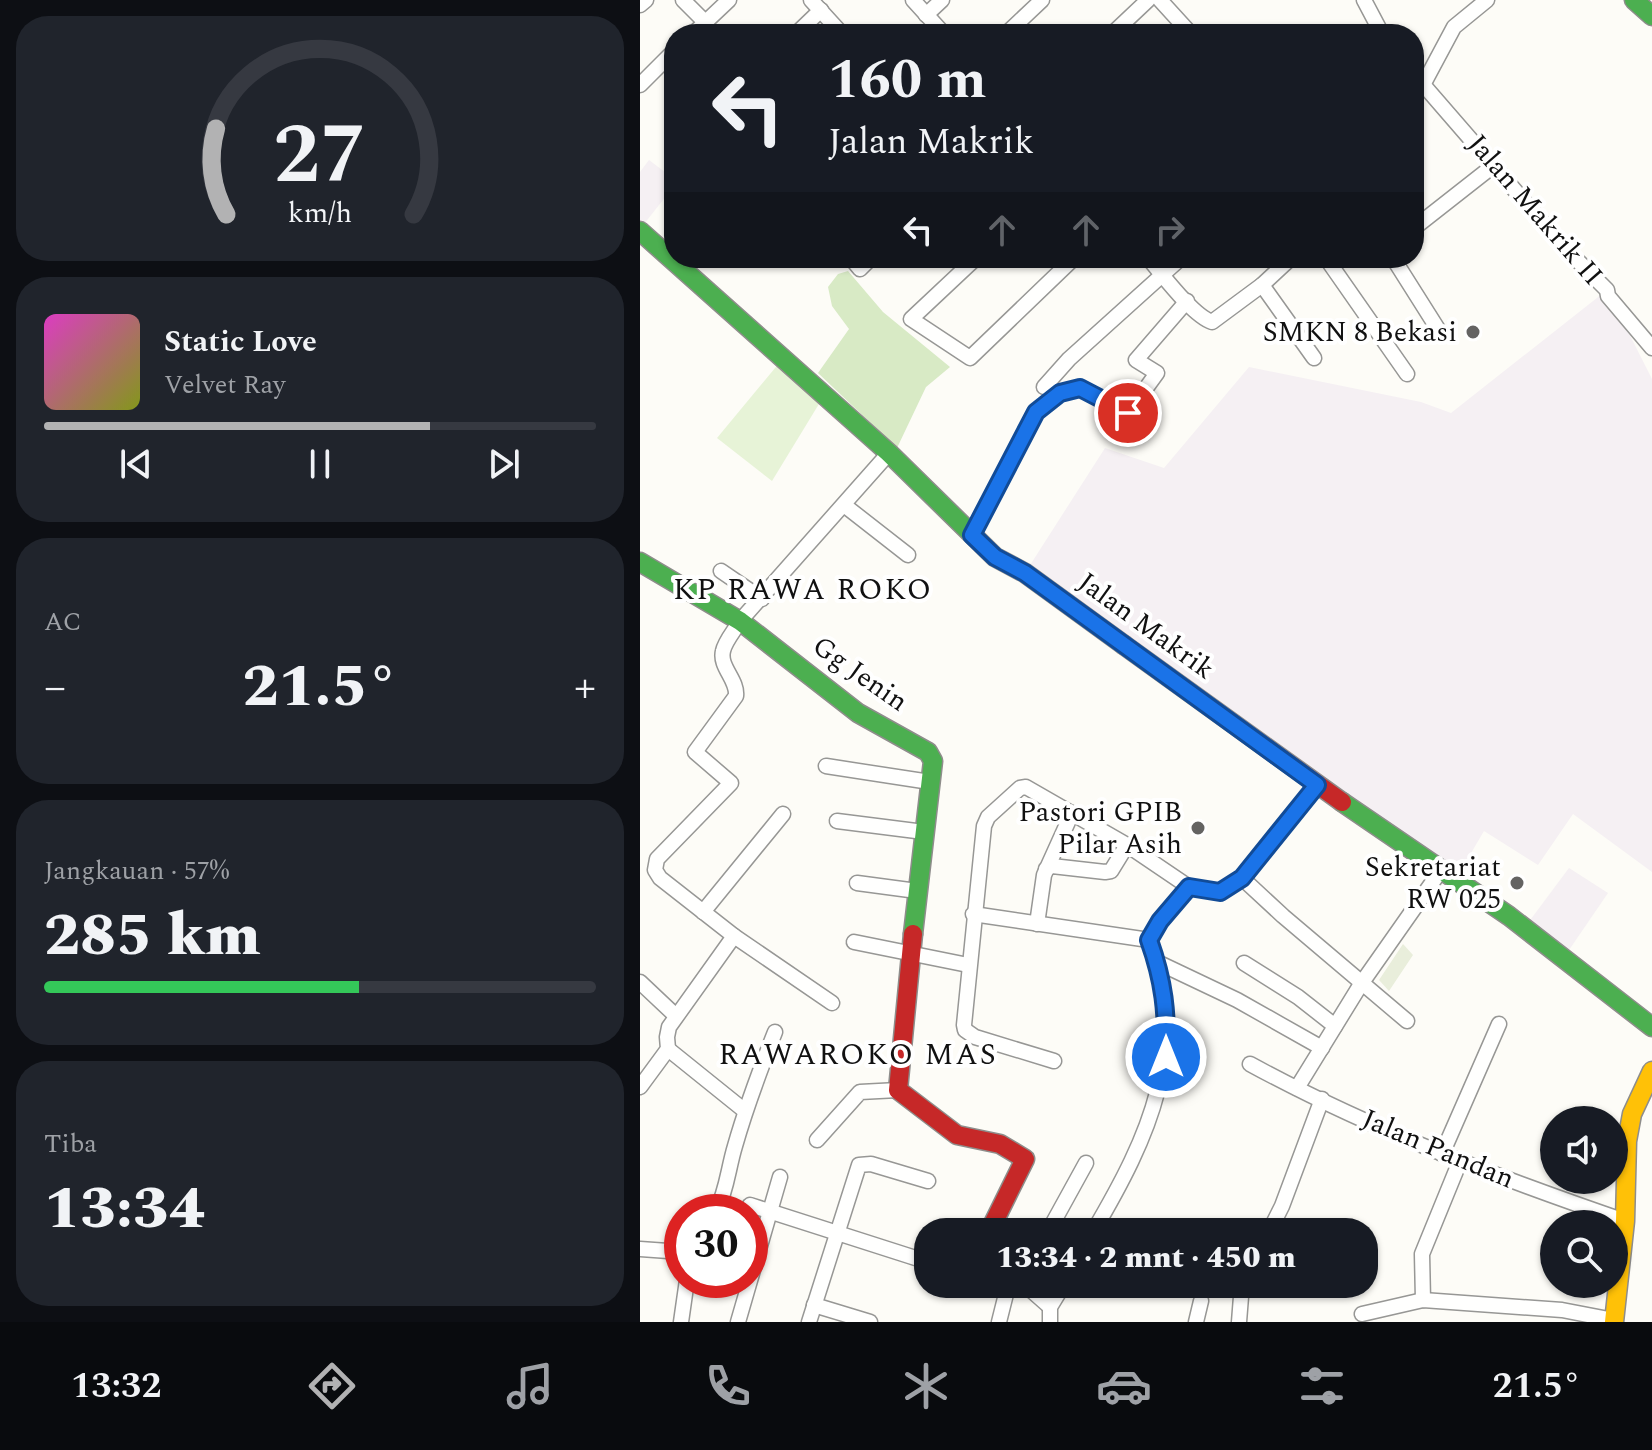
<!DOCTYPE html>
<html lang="id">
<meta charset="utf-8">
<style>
:root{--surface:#171b24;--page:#20242c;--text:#f1f3f6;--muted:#9ea1a6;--line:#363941;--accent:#b2b2b3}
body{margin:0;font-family:Spectral,serif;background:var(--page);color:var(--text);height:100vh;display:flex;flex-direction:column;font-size:30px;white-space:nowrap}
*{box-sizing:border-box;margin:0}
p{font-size:26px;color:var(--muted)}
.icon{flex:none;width:44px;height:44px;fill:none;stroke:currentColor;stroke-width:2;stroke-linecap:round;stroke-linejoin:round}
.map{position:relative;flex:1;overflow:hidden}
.details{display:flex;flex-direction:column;gap:16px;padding:16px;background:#0d0f14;width:640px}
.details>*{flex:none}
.hud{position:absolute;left:24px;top:24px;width:760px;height:244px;border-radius:32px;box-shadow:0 2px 6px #0004;background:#171b24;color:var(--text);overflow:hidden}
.buttons{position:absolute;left:900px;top:1106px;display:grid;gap:16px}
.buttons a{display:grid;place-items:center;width:88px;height:88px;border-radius:50%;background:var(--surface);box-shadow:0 2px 6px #0004;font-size:40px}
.speed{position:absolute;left:24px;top:1194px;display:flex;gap:16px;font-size:40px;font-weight:700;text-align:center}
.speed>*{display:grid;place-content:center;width:104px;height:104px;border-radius:50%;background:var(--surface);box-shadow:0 2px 6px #0004;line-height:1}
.speed .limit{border:12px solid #d22;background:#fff;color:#111}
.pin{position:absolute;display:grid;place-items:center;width:68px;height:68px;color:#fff;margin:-34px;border:4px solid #fff;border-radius:50%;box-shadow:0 2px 8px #0007}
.me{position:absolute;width:88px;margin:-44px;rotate:0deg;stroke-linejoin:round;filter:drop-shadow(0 0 6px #0008)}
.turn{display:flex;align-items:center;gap:28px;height:168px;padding:0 32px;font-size:36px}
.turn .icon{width:104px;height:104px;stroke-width:2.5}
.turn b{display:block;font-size:56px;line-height:68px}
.lanes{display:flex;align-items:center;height:76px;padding:0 32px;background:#0003;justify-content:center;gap:40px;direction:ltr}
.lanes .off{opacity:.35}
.big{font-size:60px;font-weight:800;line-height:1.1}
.details .card{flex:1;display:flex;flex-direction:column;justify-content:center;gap:12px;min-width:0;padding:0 28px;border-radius:32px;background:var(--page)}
.details .dial{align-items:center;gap:0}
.dial svg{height:208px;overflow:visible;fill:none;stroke:var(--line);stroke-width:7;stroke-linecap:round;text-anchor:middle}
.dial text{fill:var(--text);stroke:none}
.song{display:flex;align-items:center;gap:24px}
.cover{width:96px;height:96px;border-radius:12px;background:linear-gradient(135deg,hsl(310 70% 55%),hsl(70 70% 35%))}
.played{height:8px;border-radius:4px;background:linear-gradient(90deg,var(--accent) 70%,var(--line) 70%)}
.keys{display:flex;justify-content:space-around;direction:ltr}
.heat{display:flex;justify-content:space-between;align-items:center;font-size:44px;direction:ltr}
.charge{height:12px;border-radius:6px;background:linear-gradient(90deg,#34c759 57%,var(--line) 0)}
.trip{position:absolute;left:274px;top:1218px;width:464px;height:80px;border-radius:32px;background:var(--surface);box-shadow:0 2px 6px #0004;font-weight:800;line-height:80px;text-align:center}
.tabs{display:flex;height:128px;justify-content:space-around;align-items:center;background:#090b0e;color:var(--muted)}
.tabs .icon{width:56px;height:56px}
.tabs .selected{color:var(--accent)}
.tabs b{font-size:36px;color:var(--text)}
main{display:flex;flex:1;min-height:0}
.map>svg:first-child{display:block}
.industrial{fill:#f5f0f3}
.green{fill:#e7f3d7}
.forest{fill:#d8eac5}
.cemetery{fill:#e9eedb}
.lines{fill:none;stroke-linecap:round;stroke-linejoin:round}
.street-casing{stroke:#979795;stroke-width:17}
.fast-casing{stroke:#8e8d8b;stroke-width:21}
.slow-casing{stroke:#8e8d8b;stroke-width:21}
.jam-casing{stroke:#8e8d8b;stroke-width:21}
.street{stroke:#fffffe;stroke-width:14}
.fast{stroke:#4caf50;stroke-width:18}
.slow{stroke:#ffc107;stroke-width:18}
.jam{stroke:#c62828;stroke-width:18}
.route-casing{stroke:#114b97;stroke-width:20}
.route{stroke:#1a73e8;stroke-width:14}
.poi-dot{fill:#646362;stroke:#fff;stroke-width:3}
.labels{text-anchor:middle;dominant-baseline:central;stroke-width:8;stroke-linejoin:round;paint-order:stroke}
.street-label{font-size:28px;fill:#111;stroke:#fff}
.poi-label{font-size:28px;fill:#111;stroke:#fff;text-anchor:end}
.neighbourhood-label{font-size:30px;letter-spacing:2px;fill:#111;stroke:#fff}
</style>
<main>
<section class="details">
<div class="card dial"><svg viewBox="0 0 100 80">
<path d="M14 69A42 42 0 1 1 86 69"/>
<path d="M14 69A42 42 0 0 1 10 36" stroke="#b2b2b3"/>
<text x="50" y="56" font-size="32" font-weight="700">27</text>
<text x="50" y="72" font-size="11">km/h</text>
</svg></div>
<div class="card">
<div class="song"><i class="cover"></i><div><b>Static Love</b><p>Velvet Ray</p></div></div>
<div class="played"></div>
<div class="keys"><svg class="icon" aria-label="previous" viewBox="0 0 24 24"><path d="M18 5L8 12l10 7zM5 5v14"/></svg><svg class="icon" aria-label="pause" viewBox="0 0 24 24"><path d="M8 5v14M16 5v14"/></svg><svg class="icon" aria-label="next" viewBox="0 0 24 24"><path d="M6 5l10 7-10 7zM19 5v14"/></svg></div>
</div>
<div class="card"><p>AC</p>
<div class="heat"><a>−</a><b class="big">21.5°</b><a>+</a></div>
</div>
<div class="card"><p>Jangkauan · 57%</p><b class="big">285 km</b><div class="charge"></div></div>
<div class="card"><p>Tiba</p><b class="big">13:34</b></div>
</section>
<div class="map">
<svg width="1012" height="1322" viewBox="0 0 1012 1322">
<rect width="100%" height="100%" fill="#fdfcf7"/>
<g class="industrial">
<path d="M 9,160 L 34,179 L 34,186 L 4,224 L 0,221 L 0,172 Z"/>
<path d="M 967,290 L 1012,379 L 1012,872 L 933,814 L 898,865 L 844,831 L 820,872 L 385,573 L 465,448 L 524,468 L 609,367 L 781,402 L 811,413 Z"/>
<path d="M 929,868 L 968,893 L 929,950 L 888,923 Z"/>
</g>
<path class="green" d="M 140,362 L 182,399 L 132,481 L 77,438 Z"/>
<path class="forest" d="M 208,271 L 243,312 L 310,367 L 286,387 L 257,448 L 178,373 L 209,329 L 192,306 L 188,287 L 198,274 Z"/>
<path class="cemetery" d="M 763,944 L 773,955 L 749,991 L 739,980 Z"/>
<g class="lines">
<defs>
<g id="street">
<path d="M 43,0 L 65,22"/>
<path d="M 171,0 L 202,34"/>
<path d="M 273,0 L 304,34"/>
<path d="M 520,0 L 551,34"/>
<path d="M 724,0 L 742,34"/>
<path d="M 0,5 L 6,0"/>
<path d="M 286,15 L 302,0"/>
<path d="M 53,34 L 89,0"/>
<path d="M 156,34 L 181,10"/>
<path d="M 366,34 L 402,0"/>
<path d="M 472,34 L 508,0"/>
<path d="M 774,74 L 924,247 L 967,290 L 968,296 L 1012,348"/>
<path d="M 0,85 L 34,51"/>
<path d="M 783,85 L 814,27 L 847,0"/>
<path d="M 774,228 L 853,166"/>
<path d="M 211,258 L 220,269 L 231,258"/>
<path d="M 336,258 L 271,319 L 330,358 L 434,258"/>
<path d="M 508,258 C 522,274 553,316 572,322 L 622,285 L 651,258"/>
<path d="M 686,258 L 767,374"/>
<path d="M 753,258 L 801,334"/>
<path d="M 622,285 L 674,358"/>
<path d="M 404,387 L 429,359 L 541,258"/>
<path d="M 204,505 L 268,555"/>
<path d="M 332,535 L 396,412 L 420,393 L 440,388 L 488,413 L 517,373 L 496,360 L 547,301"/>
<path d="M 81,571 L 122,599"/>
<path d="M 186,766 L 290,782"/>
<path d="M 197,821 L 284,832"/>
<path d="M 406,869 L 412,866 L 465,872 L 471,871 L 487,845"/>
<path d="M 602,878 L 643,916 L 767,1021"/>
<path d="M 217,883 L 277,891"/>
<path d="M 63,912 L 143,814"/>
<path d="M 333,914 L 509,940"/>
<path d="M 397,924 L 404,875 L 432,813"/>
<path d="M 94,936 L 192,1003"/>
<path d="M 214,942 L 328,965"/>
<path d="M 517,962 L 597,1000 L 682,1048"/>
<path d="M 604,963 L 658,997 L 695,1026"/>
<path d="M 0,982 L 36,1016"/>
<path d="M 28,1049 L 105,1111"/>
<path d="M 414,1061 L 335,1037 L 325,1030 L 324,1025 L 344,826 L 348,817 L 380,788 L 386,787 L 487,845 L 549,887"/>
<path d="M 610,1064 C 729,1129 857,1177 985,1221"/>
<path d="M 0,1087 L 28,1049 L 27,1037 L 29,1027 L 94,936 L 20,878 L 15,870 L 17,859 L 91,783 L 55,752 L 96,696 C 98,680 79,667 83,651 C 85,641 95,630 100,621 L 249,453"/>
<path d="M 657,1088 L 721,984 L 801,870"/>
<path d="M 177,1140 L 220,1092 L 258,1090"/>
<path d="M 802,1154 L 859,1024"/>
<path d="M 110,1205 L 288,1262"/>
<path d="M 76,1212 C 87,1190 88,1169 95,1146 C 106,1107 120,1070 135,1032"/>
<path d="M 408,1232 L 446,1163"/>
<path d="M 453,1232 C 510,1135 549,1051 509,940 L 520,921 L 549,887 L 580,892 L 602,878 L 677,785"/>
<path d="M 629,1232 L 642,1206 L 682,1099"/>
<path d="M 0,1249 L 42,1252"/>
<path d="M 354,1284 L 366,1294 L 359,1322"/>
<path d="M 384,1284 L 410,1307"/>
<path d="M 783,1300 L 782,1254 L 820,1161"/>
<path d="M 174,1305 L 230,1322"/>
<path d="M 722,1314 L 783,1300 L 922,1310 L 974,1320"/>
<path d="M 41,1322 L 47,1280"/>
<path d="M 98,1322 L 140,1177"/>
<path d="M 169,1322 L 219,1165 L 231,1164 L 288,1181"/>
<path d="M 410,1322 L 410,1307 L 424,1284"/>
<path d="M 556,1322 L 561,1301"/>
<path d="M 599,1322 L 602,1284"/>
</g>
<g id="fast">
<path d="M 994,0 L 1012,16"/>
<path d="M 0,231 L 249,453 L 355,557 L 385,573 L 484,645"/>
<path d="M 0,562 L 100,621 L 218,713 L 288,752 L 293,761 L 273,934"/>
<path d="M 702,802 L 869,916 L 1012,1027"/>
</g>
<path id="slow" d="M 974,1322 L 985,1221 L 987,1141 L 992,1114 L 1012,1071"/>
<g id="jam">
<path d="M 484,645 L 702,802"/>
<path d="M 273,934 L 258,1090 L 317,1135 L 360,1144 L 385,1159 L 349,1232"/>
</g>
</defs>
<use href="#street" class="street-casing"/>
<use href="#fast" class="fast-casing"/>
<use href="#slow" class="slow-casing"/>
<use href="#jam" class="jam-casing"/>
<use href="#street" class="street"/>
<use href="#fast" class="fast"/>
<use href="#slow" class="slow"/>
<use href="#jam" class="jam"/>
</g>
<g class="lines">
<defs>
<path id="route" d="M 488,413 L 440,388 L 420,393 L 396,412 L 332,535 L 355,557 L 385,573 L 677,785 L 602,878 L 580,892 L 549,887 L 520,921 L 509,940 C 524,982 527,1012 526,1057"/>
</defs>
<use href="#route" class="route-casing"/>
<use href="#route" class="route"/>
</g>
<g class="poi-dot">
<circle cx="833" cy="332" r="8"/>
<circle cx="558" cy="828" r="8"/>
<circle cx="877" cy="883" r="8"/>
</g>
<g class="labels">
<g class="street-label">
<text transform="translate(895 210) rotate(49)">Jalan Makrik II</text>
<text transform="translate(506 626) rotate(36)">Jalan Makrik</text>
<text transform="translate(220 674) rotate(35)">Gg Jenin</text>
<text transform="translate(798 1149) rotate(23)">Jalan Pandan</text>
</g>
<g class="poi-label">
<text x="817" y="332">SMKN 8 Bekasi</text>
<text x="542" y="812">Pastori GPIB<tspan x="542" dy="32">Pilar Asih</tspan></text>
<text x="861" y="867">Sekretariat<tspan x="861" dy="32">RW 025</tspan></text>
</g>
<g class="neighbourhood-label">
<text x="163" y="590">KP RAWA ROKO</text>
<text x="218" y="1055">RAWAROKO MAS</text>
</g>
</g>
</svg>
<div class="buttons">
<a><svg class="icon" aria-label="sound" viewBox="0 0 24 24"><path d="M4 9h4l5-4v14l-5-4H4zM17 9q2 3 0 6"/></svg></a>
<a><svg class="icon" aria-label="search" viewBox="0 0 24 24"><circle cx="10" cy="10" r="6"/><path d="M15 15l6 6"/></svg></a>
</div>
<div class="speed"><div class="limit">30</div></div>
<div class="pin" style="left:488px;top:413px;background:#d93025"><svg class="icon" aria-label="arrive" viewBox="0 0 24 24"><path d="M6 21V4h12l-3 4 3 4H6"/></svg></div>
<svg class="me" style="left:526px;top:1057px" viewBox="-20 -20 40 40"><circle r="17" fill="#1a73e8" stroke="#fff" stroke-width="3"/><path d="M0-11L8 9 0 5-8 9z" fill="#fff"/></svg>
<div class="trip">13:34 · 2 mnt · 450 m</div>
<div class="hud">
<div class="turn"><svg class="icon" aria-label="left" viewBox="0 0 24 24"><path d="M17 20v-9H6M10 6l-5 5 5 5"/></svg><div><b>160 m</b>Jalan Makrik</div></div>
<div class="lanes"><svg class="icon" aria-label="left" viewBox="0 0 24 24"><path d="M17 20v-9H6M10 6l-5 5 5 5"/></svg><svg class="icon off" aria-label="ahead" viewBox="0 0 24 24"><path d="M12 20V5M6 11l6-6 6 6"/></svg><svg class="icon off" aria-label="ahead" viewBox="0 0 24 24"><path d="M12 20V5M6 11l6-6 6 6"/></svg><svg class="icon off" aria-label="right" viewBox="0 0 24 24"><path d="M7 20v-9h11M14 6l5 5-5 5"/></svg></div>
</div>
</div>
</main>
<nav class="tabs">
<b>13:32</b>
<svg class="icon selected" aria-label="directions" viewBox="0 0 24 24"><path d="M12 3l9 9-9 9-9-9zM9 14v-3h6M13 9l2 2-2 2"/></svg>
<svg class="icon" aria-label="music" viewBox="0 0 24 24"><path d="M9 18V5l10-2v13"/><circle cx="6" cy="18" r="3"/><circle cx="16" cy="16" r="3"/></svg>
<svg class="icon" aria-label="phone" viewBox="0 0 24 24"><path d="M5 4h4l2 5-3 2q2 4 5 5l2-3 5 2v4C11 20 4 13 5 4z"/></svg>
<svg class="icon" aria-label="climate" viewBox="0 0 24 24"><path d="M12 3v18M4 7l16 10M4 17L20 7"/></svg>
<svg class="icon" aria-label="car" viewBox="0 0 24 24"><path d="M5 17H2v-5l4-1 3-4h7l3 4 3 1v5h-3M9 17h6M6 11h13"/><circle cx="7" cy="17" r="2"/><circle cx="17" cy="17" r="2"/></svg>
<svg class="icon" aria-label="filters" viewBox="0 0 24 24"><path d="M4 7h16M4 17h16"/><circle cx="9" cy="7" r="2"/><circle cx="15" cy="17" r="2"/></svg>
<b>21.5°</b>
</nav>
